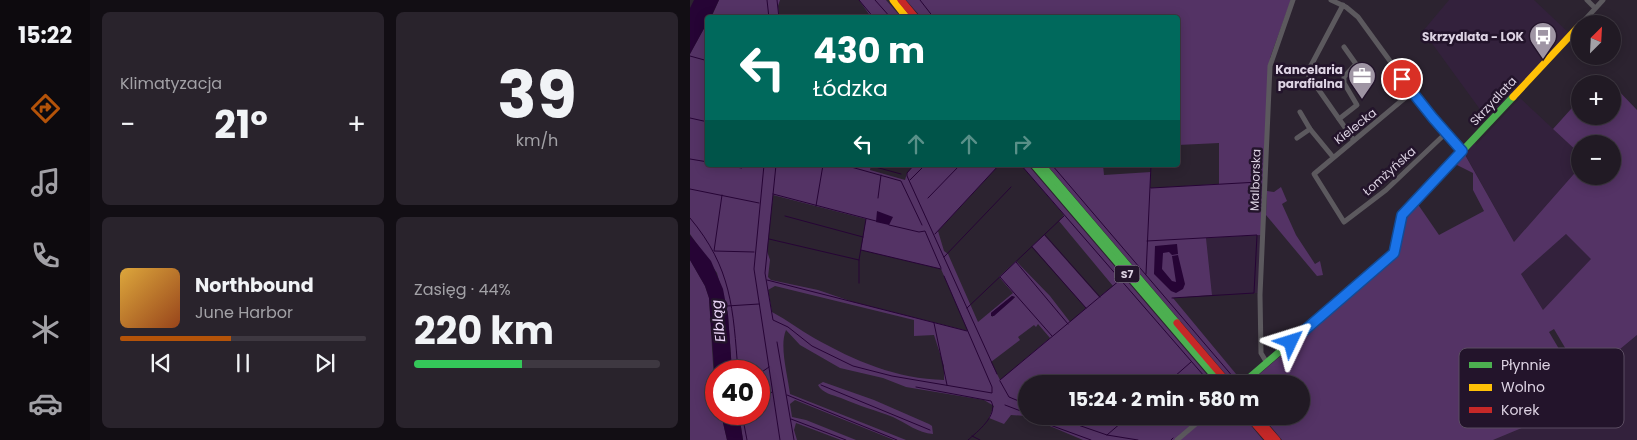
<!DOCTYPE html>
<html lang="pl">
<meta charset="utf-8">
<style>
:root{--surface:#211a24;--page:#29232c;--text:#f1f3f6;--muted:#a2a1a6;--line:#3e3841;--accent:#b45309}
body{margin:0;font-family:Poppins,sans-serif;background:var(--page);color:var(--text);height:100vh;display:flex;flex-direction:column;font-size:19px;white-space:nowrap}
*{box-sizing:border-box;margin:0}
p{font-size:16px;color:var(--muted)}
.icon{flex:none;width:28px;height:28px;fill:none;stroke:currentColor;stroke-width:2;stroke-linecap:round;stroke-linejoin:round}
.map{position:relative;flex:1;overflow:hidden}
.panel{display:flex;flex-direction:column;gap:12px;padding:12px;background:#120e14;width:600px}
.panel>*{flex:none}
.guide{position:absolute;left:15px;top:15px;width:475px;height:152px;border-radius:5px;box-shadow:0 2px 12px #0003,0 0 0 1px var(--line);background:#00695c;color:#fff;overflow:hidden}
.needle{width:32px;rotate:24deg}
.fabs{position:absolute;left:881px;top:15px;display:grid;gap:10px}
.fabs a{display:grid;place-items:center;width:50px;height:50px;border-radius:50%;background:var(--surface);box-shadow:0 2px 12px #0003,0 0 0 1px var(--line);font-size:25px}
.speed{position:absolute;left:15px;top:360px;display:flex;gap:10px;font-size:25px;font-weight:700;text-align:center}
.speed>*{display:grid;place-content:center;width:65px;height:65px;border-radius:50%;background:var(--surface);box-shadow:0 2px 12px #0003,0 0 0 1px var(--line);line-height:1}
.speed .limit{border:8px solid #d22;background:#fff;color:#111}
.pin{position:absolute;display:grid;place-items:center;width:42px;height:42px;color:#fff;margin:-21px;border:2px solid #fff;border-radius:50%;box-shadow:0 1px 5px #0007}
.me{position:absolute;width:55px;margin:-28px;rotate:49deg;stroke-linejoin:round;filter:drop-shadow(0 0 4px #0008)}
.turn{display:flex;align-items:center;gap:18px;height:105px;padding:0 25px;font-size:22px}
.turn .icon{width:65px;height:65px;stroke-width:2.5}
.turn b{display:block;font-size:35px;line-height:42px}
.lanes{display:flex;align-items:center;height:48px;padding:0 25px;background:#0003;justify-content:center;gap:25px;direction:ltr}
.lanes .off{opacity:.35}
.big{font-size:38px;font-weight:700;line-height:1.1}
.panel .tile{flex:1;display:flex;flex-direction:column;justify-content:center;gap:8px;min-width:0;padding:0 18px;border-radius:8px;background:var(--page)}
.panel .dial{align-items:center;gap:0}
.dial b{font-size:65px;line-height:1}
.song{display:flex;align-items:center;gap:15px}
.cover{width:60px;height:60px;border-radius:8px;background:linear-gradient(135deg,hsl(40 70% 55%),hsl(20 70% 35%))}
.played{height:5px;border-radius:2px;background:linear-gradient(90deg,var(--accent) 45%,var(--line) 45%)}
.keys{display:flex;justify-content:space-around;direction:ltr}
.heat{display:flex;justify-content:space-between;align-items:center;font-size:28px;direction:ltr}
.charge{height:8px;border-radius:4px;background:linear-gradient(90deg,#34c759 44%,var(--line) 0)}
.panel .tiles{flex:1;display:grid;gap:12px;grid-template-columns:repeat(2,1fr)}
.trip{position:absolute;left:328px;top:375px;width:292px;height:50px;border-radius:25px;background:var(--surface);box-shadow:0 2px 12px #0003,0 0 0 1px var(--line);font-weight:700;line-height:50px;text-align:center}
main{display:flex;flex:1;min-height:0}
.menu{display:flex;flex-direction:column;width:90px;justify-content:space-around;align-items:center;background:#0d0a0e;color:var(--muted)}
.menu .icon{width:35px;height:35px}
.menu .current{color:var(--accent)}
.menu b{font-size:22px;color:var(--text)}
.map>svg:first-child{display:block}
.built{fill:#33213c}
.green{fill:#543365;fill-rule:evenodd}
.water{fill:#260435}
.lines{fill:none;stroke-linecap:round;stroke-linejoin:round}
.stream{stroke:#260435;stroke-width:1}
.street{stroke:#5c595e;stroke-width:5}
.fast{stroke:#4caf50;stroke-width:7}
.slow{stroke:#ffc107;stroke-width:7}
.jam{stroke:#c62828;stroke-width:7}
.route-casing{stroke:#114b97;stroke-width:12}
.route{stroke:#1a73e8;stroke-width:9}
.labels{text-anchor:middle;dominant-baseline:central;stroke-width:5;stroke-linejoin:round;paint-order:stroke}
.shield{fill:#23142b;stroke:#a59aac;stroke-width:1}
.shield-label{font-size:11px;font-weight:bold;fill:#ddd3e3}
.poi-label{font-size:12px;font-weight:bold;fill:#ddd3e3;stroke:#23142b;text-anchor:end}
.street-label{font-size:12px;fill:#ddd3e3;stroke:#23142b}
.water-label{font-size:14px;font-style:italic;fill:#ecd7f9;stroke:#23142b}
.key{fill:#23142b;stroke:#5b4d62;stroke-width:1}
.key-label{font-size:14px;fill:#ddd3e3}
</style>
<main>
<nav class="menu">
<b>15:22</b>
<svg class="icon current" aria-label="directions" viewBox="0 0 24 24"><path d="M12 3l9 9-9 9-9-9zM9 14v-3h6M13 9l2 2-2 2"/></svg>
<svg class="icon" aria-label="music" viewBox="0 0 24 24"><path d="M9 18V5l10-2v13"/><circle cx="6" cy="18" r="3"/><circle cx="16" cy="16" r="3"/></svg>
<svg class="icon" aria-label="phone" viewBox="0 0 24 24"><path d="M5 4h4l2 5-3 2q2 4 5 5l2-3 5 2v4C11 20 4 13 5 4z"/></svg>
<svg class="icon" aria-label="climate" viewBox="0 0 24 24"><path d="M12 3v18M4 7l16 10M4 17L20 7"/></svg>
<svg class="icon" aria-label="car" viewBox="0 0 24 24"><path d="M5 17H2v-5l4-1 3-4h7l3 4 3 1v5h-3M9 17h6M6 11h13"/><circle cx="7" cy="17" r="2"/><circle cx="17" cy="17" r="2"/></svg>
</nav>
<section class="panel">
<div class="tiles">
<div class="tile"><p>Klimatyzacja</p>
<div class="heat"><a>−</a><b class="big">21°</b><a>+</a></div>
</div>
<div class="tile dial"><b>39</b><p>km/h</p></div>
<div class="tile">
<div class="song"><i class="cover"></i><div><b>Northbound</b><p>June Harbor</p></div></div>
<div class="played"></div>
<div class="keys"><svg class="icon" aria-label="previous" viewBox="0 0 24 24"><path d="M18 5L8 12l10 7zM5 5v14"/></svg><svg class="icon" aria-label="pause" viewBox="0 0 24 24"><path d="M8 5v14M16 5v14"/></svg><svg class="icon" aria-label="next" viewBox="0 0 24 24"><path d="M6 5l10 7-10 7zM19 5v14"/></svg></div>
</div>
<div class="tile"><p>Zasięg · 44%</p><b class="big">220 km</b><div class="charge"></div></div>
</div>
</section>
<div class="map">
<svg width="947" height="440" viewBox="0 0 947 440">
<rect width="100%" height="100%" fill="#2c2330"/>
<g class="built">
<path d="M 759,0 L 844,0 L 879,33 L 797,119 L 733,31 Z"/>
<path d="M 830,98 L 890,154 L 890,167 L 824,242 L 775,154 L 785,142 L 786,145 Z"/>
<path d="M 876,234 L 902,259 L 853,310 L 831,274 Z"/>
<path d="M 571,235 L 568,293 L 522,295 L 516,238 Z"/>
<path d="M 947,335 L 947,440 L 803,440 L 904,398 L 894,379 Z"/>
</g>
<g class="green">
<path d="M 29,0 L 90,0 L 88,6 L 89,17 L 21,18 Z"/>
<path d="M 169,0 L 196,0 L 211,17 L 181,17 Z"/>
<path d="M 216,0 L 601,0 L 580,58 L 571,235 L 516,238 L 522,295 L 483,298 L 551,380 L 544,384 L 357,165 L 413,165 L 414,175 L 461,172 L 460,188 L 529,184 L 529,143 L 488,145 L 488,18 L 231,17 Z"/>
<path d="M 17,23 L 18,165 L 181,165 L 180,170 L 215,180 L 217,173 L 224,165 L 309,165 L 248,231 L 254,251 L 258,254 L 288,322 L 323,293 L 309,277 L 326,261 L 360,296 L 380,322 L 396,308 L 342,246 L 354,235 L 409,297 L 423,286 L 369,221 L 374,215 L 331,165 L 338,165 L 525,384 L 336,384 L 336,416 L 321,415 L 314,424 L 299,418 L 304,406 L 294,400 L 216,387 L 193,378 L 150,368 L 110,345 L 96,330 C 89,346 98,376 100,394 L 216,440 L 204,440 L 105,400 L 100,404 L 102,417 L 116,420 L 166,440 L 151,440 L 106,423 L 104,430 L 107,440 L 53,440 L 49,414 L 69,414 L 69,371 L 42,371 L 38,315 L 27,273 L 0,234 L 0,54 ZM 83,195 L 176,219 L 171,250 L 251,269 L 278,331 L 163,302 L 128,290 L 81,280 L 78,277 L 80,260 L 77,251 ZM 85,286 L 224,320 L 224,336 L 244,335 L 254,366 L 254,380 C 207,379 165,361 124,338 C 110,330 97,320 82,312 L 78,290 ZM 322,296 L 325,297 L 322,300 L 302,317 L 301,313 ZM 348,324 L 360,338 L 310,380 L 301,362 L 330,340 L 328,337 L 344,325 L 346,327 Z"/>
<path d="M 923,85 L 947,110 L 947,335 L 894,379 L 904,398 L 803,440 L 592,440 L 572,416 L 611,416 L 611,384 L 558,384 L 708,255 L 715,218 L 727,203 L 749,235 L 794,211 L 783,190 L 783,173 L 767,165 L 768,160 L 774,153 L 824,242 L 890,167 L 890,176 L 922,176 L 922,144 L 890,144 L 890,154 L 863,129 L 890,99 L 890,116 L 922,116 ZM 876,234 L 901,259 L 853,310 L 831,274 ZM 864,329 L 890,373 L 885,376 L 859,332 Z"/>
<path d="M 591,187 L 597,201 L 592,204 L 606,235 L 625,264 L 630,261 L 633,275 L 627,276 L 576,215 L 577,191 L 584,192 Z"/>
<path d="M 0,260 L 15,286 L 19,298 L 26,414 L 31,414 L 37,440 L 0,440 Z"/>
<path d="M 133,382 L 184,400 L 239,424 L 242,426 L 243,434 C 228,433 216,423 203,417 C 185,410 169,406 151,398 C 143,395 132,393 128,385 Z"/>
<path d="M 336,416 L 508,416 L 513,422 L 520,416 L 553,416 L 573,440 L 393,440 Z"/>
</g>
<g class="water">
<path d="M 4,0 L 29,0 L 21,17 L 18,18 L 17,23 L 0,54 L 0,8 Z"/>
<path d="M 187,211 L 203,217 L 199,225 L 186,222 Z"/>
<path d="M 0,235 L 21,261 L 33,289 L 38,315 L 42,371 L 26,371 L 26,395 L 19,298 L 15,286 L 0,260 Z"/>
<path d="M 487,244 L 488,254 L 482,255 L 479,252 L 473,253 L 472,269 L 482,281 L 486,282 L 482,256 L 488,255 L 495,284 L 493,289 L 486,293 L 481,291 L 464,274 L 465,246 Z"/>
<path d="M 322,296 L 325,297 L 322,300 L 304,316 L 301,316 L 301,313 Z"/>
<path d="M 31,414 L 49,414 L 53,440 L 37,440 Z"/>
</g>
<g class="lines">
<g class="stream">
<path d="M 77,0 L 79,18"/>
<path d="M 87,0 L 89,18"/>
<path d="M 169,0 L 184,18"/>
<path d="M 185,0 L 201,18"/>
<path d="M 230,0 L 244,18"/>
<path d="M 0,56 L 18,61"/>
<path d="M 0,118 L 18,122"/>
<path d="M 0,159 L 18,162"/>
<path d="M 33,165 L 52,168 L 53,165"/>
<path d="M 74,165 L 64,269 L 90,440"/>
<path d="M 86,165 L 75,273 L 83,320 L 98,327 L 122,346 L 163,366 L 202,376 L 302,393 L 302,387 L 254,276"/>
<path d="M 154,165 L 211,181 L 232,225"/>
<path d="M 178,165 L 211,174"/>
<path d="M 224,165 L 217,173 L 217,176 L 307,374"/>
<path d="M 331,165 L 521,384"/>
<path d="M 362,165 L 544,378"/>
<path d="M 220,180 L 235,165"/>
<path d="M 461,188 L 569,182"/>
<path d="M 0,189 L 69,203"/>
<path d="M 83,194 L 186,221"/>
<path d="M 32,195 L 24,251 L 64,252"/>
<path d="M 188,198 L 191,175"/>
<path d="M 238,198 L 270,165"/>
<path d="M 126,206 L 133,165"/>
<path d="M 95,216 L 173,237"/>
<path d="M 0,218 C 42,268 43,309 48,371"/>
<path d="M 199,225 L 229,232 L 235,231 L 251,268"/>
<path d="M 245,234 L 309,165"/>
<path d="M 355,235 L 410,297"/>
<path d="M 79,239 L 169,260"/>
<path d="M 457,241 L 567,235 L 564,293 L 482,298"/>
<path d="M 342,247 L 396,308"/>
<path d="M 171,250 L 251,269"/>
<path d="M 254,257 L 321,187"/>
<path d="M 326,262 L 378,324"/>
<path d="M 456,274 L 461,165"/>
<path d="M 310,277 L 362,336"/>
<path d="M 77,280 L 277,331"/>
<path d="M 169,283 L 169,260 L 176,219"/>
<path d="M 37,306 L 69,304"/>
<path d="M 277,308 L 374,216"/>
<path d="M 244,323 L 257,385"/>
<path d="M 87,342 L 104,440"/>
<path d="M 69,374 L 79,367"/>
<path d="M 310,380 L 430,280"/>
<path d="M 310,381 L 319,397 L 336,404"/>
<path d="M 476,384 L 501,362"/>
<path d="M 131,385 L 240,430"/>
<path d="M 226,387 L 301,401 C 309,415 287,432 278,440"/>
<path d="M 97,395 L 207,440"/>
<path d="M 69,402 L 82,392"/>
<path d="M 315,405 L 336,413"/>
<path d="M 52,414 L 57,440"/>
<path d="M 344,416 L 360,425 L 401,440"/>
<path d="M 362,416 L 417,435 L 448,440"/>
<path d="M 49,417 L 54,414"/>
<path d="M 101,419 L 156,440"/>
<path d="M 417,435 L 439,416"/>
<path d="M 282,436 L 290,440"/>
<path d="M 481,440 L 483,438"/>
</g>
<g class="street">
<path d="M 641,0 L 656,7 L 668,17 L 732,105 L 773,151"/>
<path d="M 897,0 L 905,8"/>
<path d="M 653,5 L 617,73 L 663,139"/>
<path d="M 891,24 L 913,0"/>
<path d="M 722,92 L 624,174 L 654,222 L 696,190 L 756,133"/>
<path d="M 610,112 L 620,129 L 643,157"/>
<path d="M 649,119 L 667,105 L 654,83 L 654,77 L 666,64 L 654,47"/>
<path d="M 607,138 L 620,129"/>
<path d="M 577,363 L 571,353 L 570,295 L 580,66 L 603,0"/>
<path d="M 487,440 L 515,416"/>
</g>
<g class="fast">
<path d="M 344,165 L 531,384"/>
<path d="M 352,165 L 487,323"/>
<path d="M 552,384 L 704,253 L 712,215 L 823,97"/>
</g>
<g class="slow">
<path d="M 203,0 L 217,18"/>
<path d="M 823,97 L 890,25"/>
</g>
<g class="jam">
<path d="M 211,0 L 226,18"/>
<path d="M 487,323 L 539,384"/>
<path d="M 558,416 L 579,440"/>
<path d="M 566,416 L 587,440"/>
</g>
</g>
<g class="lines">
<defs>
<path id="route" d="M 601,342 L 704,253 L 712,215 L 772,151 L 743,118 L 712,79"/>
</defs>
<use href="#route" class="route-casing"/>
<use href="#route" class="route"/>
</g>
<defs>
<symbol id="bus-pin" viewBox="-11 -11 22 30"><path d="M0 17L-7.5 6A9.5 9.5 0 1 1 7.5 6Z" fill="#9f95a4" stroke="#23142b"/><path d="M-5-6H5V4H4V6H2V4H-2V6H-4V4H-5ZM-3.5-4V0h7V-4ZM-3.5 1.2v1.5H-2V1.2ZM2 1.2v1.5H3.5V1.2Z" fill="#fff"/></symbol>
<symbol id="office-pin" viewBox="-11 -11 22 30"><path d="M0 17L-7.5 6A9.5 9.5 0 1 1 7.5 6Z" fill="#9f95a4" stroke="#23142b"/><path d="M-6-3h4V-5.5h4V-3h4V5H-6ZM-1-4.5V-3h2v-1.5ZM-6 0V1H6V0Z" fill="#fff"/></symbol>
</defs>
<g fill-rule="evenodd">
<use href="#bus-pin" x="837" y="20" width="32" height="43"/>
<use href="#office-pin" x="656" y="60" width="32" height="43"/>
</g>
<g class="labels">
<rect class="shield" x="424.5" y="265.5" width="25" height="17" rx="4"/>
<g class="shield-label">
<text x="437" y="274">S7</text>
</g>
<g class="poi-label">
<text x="834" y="36">Skrzydlata - LOK</text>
<text x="653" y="69">Kancelaria<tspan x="653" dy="14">parafialna</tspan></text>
</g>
<g class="street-label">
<text transform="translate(803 101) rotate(-47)">Skrzydlata</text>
<text transform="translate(665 126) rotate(-38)">Kielecka</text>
<text transform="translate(699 171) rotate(-42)">Łomżyńska</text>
<text transform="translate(565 180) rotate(-88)">Malborska</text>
</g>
<g class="water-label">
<text transform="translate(28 321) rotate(-96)">Elbląg</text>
</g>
</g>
<rect x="769" y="348" width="165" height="80" rx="8" class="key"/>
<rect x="779" y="362" width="23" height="6" fill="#4caf50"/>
<rect x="779" y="384" width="23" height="7" fill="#ffc107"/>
<rect x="779" y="407" width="23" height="6" fill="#c62828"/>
<g class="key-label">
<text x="811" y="370">Płynnie</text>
<text x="811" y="392">Wolno</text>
<text x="811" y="415">Korek</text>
</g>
</svg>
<div class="fabs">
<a><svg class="needle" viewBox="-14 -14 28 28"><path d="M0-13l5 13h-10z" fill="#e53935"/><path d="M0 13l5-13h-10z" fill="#a2a1a6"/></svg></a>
<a>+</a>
<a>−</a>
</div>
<div class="speed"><div class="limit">40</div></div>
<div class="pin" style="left:712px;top:79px;background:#d93025"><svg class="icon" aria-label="arrive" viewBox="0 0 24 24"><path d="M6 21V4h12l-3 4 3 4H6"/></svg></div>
<svg class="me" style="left:601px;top:342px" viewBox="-20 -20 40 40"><path d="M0-17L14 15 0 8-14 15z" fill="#1a73e8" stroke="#fff" stroke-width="4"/></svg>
<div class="trip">15:24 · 2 min · 580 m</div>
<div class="guide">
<div class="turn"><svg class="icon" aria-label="left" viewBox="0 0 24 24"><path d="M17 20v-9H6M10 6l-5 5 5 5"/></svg><div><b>430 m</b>Łódzka</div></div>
<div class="lanes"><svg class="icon" aria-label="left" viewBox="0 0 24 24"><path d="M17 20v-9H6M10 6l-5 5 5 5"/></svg><svg class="icon off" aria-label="ahead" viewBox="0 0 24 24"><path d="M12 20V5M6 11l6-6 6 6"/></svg><svg class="icon off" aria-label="ahead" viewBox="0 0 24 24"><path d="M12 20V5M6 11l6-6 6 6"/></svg><svg class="icon off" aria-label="right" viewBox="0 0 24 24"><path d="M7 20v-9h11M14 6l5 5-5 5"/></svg></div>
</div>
</div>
</main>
